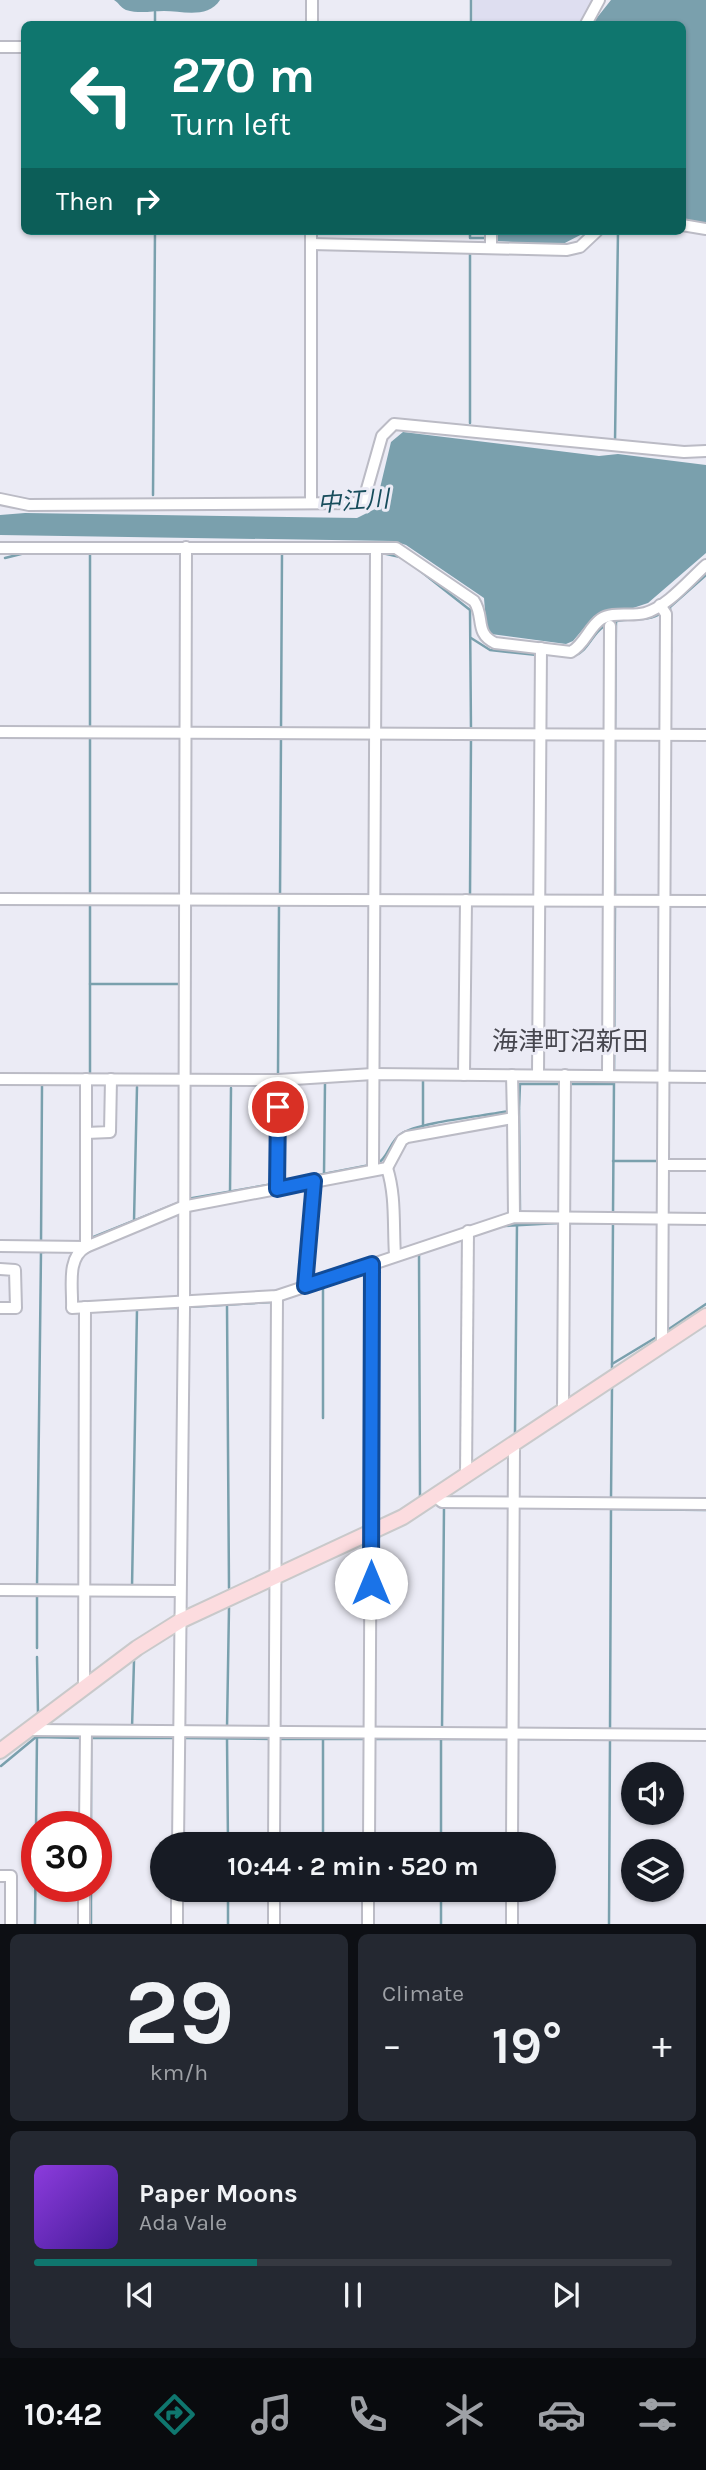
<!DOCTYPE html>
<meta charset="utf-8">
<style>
:root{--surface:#171b24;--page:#242831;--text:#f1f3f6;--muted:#9ea1a6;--line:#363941;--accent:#0f766e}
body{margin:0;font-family:Karla,"Noto Sans JP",sans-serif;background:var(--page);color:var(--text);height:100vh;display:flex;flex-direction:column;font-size:26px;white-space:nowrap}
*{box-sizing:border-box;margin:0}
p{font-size:23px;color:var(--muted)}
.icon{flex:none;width:38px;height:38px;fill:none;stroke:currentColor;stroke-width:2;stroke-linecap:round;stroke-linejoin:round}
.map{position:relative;height:1924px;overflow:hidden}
.drawer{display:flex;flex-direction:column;gap:10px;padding:10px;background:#0d0f14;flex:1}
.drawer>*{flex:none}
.hud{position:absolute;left:21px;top:21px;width:665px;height:214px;border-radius:10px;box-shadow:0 2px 5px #0004;background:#0f766e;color:#fff;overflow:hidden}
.fabs{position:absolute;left:621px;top:1762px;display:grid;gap:14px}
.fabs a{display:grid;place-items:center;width:63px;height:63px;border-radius:50%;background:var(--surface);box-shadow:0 2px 5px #0004;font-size:35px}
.speed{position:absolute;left:21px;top:1811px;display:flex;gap:14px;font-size:35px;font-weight:700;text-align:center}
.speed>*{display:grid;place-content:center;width:91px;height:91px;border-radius:50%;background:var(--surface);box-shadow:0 2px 5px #0004;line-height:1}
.speed .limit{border:10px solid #d22;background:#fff;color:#111}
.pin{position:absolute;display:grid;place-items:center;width:60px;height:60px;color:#fff;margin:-30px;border:4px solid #fff;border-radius:50%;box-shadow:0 2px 7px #0007}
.me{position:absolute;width:77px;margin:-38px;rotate:0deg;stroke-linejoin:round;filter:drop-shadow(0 0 5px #0008)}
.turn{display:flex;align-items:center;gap:24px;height:147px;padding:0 35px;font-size:32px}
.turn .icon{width:91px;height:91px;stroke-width:2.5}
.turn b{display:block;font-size:49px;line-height:60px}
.then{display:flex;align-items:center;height:66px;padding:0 35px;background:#0003;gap:14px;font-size:26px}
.big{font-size:52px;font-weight:700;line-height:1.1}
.drawer .tile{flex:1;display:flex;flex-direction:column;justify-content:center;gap:10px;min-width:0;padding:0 24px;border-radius:10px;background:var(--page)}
.drawer .dial{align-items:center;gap:0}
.dial b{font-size:91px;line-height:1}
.song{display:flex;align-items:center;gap:21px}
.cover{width:84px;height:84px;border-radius:10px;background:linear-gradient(135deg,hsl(270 70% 55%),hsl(260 70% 35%))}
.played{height:7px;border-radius:4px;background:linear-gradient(90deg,var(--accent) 35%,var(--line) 35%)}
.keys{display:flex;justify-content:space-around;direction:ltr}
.heat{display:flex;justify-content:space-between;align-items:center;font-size:38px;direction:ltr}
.drawer .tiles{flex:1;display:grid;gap:10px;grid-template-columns:1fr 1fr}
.tile:last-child{grid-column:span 2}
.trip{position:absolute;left:150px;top:1832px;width:406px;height:70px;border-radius:35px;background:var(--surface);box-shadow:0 2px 5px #0004;font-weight:700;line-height:70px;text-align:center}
.tabs{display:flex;height:112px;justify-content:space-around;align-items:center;background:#090b0e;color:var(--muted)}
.tabs .icon{width:49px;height:49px}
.tabs .current{color:var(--accent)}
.tabs b{font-size:32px;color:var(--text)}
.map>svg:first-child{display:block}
.built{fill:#dedef0}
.water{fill:#7aa0ad}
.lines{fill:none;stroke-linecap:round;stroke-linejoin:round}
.stream{stroke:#7aa0ad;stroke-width:2.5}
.minor-casing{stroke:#bbbbc5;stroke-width:14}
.major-casing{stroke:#c9c9ca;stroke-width:18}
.minor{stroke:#fff;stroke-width:10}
.major{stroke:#fcdcdf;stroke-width:14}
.route-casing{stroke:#114b97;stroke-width:18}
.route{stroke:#1a73e8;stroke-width:12}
.labels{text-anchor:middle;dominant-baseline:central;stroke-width:6;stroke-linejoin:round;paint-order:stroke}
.water-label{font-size:24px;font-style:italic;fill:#174c5b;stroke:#ebebf5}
.quarter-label{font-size:26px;fill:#46464e;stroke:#ebebf5}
</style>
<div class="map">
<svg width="706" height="1924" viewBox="0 0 706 1924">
<rect width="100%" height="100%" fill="#ebebf5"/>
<path class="built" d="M 473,0 L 597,0 L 583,24 L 473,24 Z"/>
<g class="water">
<path d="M 114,0 L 220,0 C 208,19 182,11 164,11 C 151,11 140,14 126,10 C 121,8 119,3 114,0 Z"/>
<path d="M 611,0 L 706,0 L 706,223 L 683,220 L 682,24 L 592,24 Z"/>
<path d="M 496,231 L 588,231 L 561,245 L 496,241 Z"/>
<path d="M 403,432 L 599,456 L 618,454 L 706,465 L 706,553 L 648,603 L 627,610 L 594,616 L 573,641 L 566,644 L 491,634 L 486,624 L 484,598 L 406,545 L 394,541 L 0,535 L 0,515 L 25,513 L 357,518 L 375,509 L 391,442 Z"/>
</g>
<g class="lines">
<g class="stream">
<path d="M 155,12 L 155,24"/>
<path d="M 471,24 L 471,0"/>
<path d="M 470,231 L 470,238 L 488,238"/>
<path d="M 470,252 L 470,423"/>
<path d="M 615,441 L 618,231"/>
<path d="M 153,495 L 155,231"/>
<path d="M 382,553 L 400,557"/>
<path d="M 5,558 L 29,552"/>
<path d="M 414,566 L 470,610 L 471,731"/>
<path d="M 471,638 L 490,650 L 537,655"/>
<path d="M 671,652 L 670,607 L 706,575"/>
<path d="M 572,656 C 587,654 591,635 603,627 C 620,614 644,625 661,613"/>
<path d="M 90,730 L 90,552"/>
<path d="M 281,730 L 282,553"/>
<path d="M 615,731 L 616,619"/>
<path d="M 470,896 L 471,738"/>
<path d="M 615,896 L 615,738"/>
<path d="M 90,897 L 90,736"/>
<path d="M 280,897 L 281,736"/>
<path d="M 90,984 L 180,984"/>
<path d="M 669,1070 L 669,1007"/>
<path d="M 90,1074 L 90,902"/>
<path d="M 278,1074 L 279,905"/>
<path d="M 614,1074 L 615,902"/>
<path d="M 568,1084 L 613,1084"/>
<path d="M 519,1109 L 520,1212"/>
<path d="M 519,1109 L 520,1084 L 561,1084"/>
<path d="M 423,1126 L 423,1080"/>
<path d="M 613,1161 L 659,1161"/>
<path d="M 377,1164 C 389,1157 389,1142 401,1134 C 418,1122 485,1116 509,1111"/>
<path d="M 324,1174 L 325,1083"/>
<path d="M 282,1182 L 370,1165"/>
<path d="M 230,1192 L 231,1088"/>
<path d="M 187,1199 L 273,1184"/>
<path d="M 613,1214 L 614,1081"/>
<path d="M 134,1221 L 137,1087"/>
<path d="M 566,1223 L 612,1223"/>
<path d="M 504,1226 L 559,1223"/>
<path d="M 91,1238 L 178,1203"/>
<path d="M 41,1243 L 42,1086"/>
<path d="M 419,1252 L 420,1496"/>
<path d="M 323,1285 L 323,1418"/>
<path d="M 227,1306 L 229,1588"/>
<path d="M 188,1307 L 272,1302"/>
<path d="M 161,1308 L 179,1308"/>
<path d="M 666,1331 L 706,1304"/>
<path d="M 612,1364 L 660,1335"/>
<path d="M 612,1368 L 613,1221"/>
<path d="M 515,1433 L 517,1223"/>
<path d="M 611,1498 L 612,1388"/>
<path d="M 611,1509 L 706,1510"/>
<path d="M 37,1587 L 41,1252 L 44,1252"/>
<path d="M 132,1588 L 137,1309"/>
<path d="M 37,1594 L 37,1648"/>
<path d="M 37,1657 L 38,1714"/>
<path d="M 132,1728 L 134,1661"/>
<path d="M 227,1728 L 229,1608"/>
<path d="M 442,1730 L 444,1507"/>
<path d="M 610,1731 L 611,1507"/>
<path d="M 89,1738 L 176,1738"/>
<path d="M 182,1738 L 270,1739"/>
<path d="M 227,1738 L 228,1844"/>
<path d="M 279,1739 L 366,1739"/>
<path d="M 323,1739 L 323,1844"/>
<path d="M 374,1739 L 510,1739"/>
<path d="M 516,1739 L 597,1739"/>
<path d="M 1,1766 L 36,1737 L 82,1738"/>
<path d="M 91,1827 L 91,1743"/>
<path d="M 441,1844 L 441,1740"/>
<path d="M 35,1924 L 37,1735"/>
<path d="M 91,1924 L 91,1886"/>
<path d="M 228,1924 L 228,1890"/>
<path d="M 441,1924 L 441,1890"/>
<path d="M 609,1924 L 610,1739"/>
</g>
<defs>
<g id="minor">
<path d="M 312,24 L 312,0"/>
<path d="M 586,24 L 599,0"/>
<path d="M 0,47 L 24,47"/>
<path d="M 682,225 L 706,229"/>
<path d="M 491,231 L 491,246"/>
<path d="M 311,244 L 567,250 L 580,247 L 597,231"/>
<path d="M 0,499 L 29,505 L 363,503 L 382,436 L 394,424 L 684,452 L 706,451"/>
<path d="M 311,502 L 311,231"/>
<path d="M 0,548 L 396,548 L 474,601 C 485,617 474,633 495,643 L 571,652 C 585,644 589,627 601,619 C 613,611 631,617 645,613 C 667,607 689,580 706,565"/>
<path d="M 660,605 L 666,614 L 662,1345"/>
<path d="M 0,732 L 706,735"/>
<path d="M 0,899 L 706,901"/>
<path d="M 464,1075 L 466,900"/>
<path d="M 538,1075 L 541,648"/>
<path d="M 608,1075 L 610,626"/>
<path d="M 0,1079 L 278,1080 L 373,1074 L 706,1077"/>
<path d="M 86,1079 L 86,1247 C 66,1258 73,1288 72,1308 L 277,1296 L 514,1217 L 706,1219"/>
<path d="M 513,1118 L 514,1217"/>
<path d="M 86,1133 L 110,1132 L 111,1079"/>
<path d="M 664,1165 L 706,1165"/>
<path d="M 387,1168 C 396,1196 393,1225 395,1255"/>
<path d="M 373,1170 L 376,548"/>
<path d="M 277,1189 L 278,1080"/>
<path d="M 0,1246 L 86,1247 L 182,1207 L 387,1168 L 402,1140 L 407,1137 L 513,1118 L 512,1075"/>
<path d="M 0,1269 L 15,1270 L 16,1308 L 0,1308"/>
<path d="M 305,1286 L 314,1181"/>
<path d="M 563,1411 L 565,1075"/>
<path d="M 466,1477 L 468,1231"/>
<path d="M 436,1497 L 442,1502 L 706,1504"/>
<path d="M 0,1590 L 180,1591"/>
<path d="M 84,1688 L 85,1307"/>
<path d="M 31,1730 L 706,1735"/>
<path d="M 85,1827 L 86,1731"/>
<path d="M 178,1844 L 184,1310 L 186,547"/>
<path d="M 274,1844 L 277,1296"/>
<path d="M 369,1844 L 372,1263"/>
<path d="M 512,1844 L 514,1445"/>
<path d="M 0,1876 L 11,1876 L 11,1924"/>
<path d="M 84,1924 L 84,1886"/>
<path d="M 177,1924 L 177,1890"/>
<path d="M 274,1924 L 274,1890"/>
<path d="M 368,1924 L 368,1890"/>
<path d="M 512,1924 L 512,1890"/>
</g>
<path id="major" d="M 0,1751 L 137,1648 L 180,1621 L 403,1517 L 706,1316"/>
</defs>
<use href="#minor" class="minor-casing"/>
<use href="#major" class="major-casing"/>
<use href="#minor" class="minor"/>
<use href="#major" class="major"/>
</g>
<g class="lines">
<defs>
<path id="route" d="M 278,1107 L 277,1189 L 314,1181 L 305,1286 L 372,1264 L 371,1583"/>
</defs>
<use href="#route" class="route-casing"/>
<use href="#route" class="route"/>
</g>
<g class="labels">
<g class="water-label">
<text transform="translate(353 501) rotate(-4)">中江川</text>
</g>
<g class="quarter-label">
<text x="570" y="1041">海津町沼新田</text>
</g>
</g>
</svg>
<div class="fabs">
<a><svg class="icon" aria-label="sound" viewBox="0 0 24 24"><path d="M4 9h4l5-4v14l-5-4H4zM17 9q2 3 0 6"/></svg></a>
<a><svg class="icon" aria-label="layers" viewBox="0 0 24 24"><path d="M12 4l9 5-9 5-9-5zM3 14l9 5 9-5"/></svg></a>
</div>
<div class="speed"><div class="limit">30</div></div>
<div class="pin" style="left:278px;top:1107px;background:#d93025"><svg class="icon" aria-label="arrive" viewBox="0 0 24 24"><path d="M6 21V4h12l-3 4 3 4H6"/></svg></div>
<svg class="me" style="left:371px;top:1583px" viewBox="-20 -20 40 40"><circle r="19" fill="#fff"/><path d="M0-13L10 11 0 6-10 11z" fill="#1a73e8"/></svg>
<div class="trip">10:44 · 2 min · 520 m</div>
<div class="hud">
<div class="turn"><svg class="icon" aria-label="left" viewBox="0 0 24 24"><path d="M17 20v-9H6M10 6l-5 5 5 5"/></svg><div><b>270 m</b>Turn left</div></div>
<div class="then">Then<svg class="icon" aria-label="right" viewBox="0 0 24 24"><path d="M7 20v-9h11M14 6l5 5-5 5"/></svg></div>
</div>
</div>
<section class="drawer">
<div class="tiles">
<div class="tile dial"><b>29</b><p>km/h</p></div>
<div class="tile"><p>Climate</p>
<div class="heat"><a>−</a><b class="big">19°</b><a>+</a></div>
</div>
<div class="tile">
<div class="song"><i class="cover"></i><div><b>Paper Moons</b><p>Ada Vale</p></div></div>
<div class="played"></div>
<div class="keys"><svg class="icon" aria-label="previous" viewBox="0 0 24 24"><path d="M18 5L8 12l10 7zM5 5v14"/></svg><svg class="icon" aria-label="pause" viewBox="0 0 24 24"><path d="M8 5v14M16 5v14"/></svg><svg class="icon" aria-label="next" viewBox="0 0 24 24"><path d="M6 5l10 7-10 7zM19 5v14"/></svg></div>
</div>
</div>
</section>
<nav class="tabs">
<b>10:42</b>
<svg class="icon current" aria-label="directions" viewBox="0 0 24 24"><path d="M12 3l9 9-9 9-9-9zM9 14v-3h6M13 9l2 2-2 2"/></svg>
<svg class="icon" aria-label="music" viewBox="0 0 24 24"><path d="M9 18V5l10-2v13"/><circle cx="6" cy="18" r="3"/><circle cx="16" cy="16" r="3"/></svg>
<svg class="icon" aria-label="phone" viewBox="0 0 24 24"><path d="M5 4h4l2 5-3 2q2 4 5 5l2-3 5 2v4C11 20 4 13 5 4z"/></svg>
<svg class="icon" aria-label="climate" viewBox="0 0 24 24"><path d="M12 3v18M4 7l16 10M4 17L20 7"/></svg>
<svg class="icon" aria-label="car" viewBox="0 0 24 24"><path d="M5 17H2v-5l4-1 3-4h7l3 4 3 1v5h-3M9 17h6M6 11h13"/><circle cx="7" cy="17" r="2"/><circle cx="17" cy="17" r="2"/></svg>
<svg class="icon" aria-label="filters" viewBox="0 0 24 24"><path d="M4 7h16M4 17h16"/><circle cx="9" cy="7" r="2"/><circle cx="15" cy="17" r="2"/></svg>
</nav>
